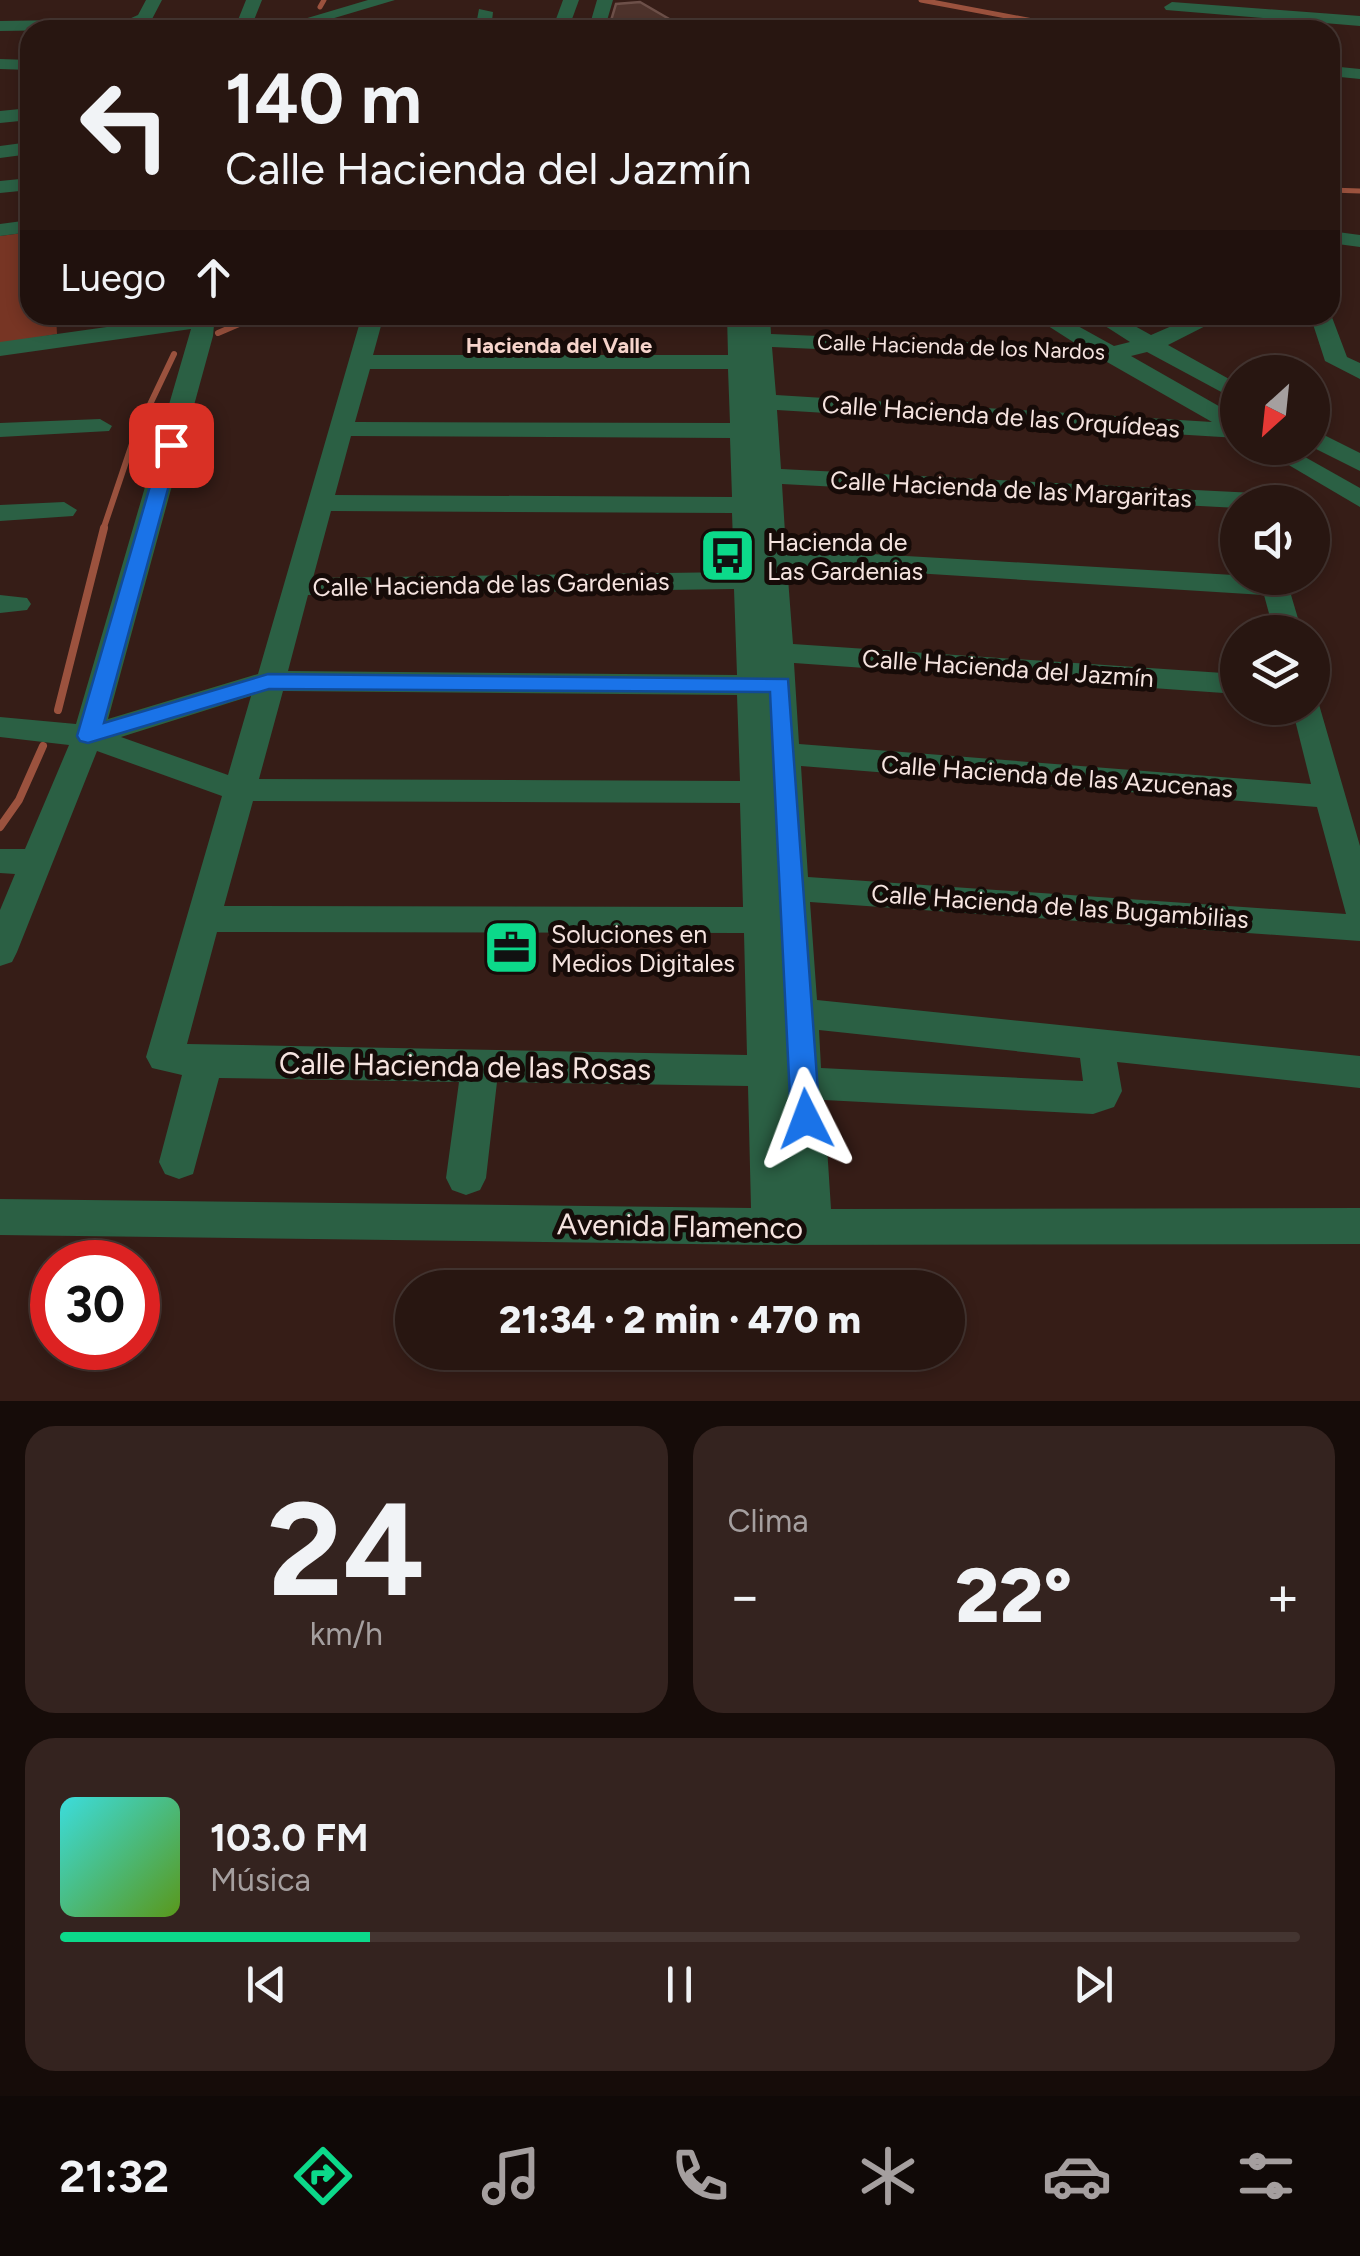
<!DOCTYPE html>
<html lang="es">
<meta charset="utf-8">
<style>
:root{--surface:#281611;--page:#34231f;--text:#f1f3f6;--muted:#a59f9f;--line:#443531;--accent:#0cd98a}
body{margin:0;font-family:Figtree,sans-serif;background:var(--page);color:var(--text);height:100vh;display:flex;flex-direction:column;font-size:38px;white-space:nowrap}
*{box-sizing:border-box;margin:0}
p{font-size:32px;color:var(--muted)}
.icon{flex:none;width:55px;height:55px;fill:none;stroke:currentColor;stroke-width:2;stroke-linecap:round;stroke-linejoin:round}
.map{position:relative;height:1401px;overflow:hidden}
.details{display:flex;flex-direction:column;gap:25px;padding:25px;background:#160c09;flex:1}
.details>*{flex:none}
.banner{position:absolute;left:20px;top:20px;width:1320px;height:305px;border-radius:30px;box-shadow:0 5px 15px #0003,0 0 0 2px var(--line);background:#281611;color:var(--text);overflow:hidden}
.needle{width:65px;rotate:207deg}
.fabs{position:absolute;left:1220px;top:355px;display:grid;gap:20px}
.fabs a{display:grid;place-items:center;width:110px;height:110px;border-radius:50%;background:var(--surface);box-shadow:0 5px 15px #0003,0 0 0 2px var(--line);font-size:50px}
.speed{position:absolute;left:30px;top:1240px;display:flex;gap:20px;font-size:50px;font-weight:700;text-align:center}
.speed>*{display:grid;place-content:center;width:130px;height:130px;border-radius:50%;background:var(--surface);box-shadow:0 5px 15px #0003,0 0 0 2px var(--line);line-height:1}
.speed .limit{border:15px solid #d22;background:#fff;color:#111}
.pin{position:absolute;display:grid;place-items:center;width:85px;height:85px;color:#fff;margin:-42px;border-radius:20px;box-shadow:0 5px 15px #0006}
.me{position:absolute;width:110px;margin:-55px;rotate:357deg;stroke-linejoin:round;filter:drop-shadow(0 0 8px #0008)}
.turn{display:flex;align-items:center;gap:35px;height:210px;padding:0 40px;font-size:45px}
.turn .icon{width:130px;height:130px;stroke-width:2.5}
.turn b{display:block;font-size:70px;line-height:85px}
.then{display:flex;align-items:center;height:95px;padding:0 40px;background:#0003;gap:20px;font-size:38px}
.big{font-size:75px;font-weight:800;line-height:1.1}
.details .card{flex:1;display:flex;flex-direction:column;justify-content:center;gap:15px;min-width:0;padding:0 35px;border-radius:30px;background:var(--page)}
.details .dial{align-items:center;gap:0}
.dial b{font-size:130px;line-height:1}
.song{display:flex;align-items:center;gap:30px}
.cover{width:120px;height:120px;border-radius:15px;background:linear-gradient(135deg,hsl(180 70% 55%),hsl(90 70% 35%))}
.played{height:10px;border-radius:5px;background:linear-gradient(90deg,var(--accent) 25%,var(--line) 25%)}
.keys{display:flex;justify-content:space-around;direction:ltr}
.heat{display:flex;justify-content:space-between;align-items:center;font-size:55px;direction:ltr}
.details .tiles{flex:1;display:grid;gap:25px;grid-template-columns:1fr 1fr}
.card:last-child{grid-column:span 2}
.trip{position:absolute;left:395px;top:1270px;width:570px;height:100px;border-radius:50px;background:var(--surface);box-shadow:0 5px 15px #0003,0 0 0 2px var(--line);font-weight:800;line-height:100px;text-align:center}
.menu{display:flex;height:160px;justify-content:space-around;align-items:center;background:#100907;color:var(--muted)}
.menu .icon{width:70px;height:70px}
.menu .current{color:var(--accent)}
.menu b{font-size:45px;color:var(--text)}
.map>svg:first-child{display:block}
.green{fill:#773524}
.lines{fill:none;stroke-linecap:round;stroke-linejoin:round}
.stream-far2{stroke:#9b523e;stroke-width:5}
.stream-far1{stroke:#9b523e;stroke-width:6}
.stream{stroke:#9b523e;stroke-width:8}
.building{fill:#4e332c;stroke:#6d5049;stroke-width:2.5}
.minor{fill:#2b6044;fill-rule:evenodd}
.route{fill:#1a73e8;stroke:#114b97;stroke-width:2.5}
.labels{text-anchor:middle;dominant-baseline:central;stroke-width:10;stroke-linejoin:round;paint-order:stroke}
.far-neighbourhood-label{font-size:22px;font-weight:bold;fill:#f6d4cb;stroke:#160b08}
.far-street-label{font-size:22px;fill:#f5e3df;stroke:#160b08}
.street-label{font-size:25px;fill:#f5e3df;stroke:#160b08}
.poi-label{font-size:25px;fill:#f5e3df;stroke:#160b08;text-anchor:start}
.near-street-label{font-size:30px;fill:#f5e3df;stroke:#160b08}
</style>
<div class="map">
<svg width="1360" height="1401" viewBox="0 0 1360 1401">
<rect width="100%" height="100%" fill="#361d17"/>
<path class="green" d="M 30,232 L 30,315 L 56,315 L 57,334 L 0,344 L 0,236 Z"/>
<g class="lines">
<g class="stream-far2">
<path d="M 921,0 L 1043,23 L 1057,30"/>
<path d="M 320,7 L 324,0"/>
<path d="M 310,30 L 312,25"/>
<path d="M 1330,190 L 1360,191"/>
</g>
<g class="stream-far1">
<path d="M 218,333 L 260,315"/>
<path d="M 103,530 L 134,438 L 174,354"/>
</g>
<g class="stream">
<path d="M 58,710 L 104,528"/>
<path d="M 0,827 L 19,800 L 43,746"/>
</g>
</g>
<path class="building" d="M 640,2 L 688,30 L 613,30 L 610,24 L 616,4 Z"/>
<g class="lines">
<g class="minor">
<path d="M 146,0 L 162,0 L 151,21 L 132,29 L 0,31 L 0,21 L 129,19 L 138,15 Z"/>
<path d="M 246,0 L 262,0 L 250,30 L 234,30 Z"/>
<path d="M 368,0 L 395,0 L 294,30 L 267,30 Z"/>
<path d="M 563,0 L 579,0 L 568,30 L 552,30 Z"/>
<path d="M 597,0 L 613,0 L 606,24 L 609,30 L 593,30 L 590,24 Z"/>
<path d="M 1172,2 L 1360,16 L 1360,26 L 1166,10 L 1164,7 Z"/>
<path d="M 479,9 L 493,12 L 491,30 L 475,30 Z"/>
<path d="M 0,59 L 30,60 L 30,70 L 0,69 Z"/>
<path d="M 1330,66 L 1360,69 L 1360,79 L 1330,76 Z"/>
<path d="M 30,108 L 30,120 L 0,123 L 0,111 Z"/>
<path d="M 30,142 L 30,154 L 0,158 L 0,146 Z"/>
<path d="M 30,178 L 30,190 L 0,193 L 0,181 Z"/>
<path d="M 30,220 L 30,232 L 0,236 L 0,224 Z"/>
<path d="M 1330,231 L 1360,235 L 1360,247 L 1330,243 Z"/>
<path d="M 1330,312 L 1347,357 L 1360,363 L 1360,379 L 1325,361 L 1310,315 L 1330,315 Z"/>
<path d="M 192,315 L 215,315 L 213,336 L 108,719 L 258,674 L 362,315 L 384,315 L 373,355 L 728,355 L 727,315 L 770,315 L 771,334 L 1081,347 L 1031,315 L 1058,315 L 1114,346 L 1130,342 L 1088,315 L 1115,315 L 1151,335 L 1197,315 L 1227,315 L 1168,345 L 1238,384 L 1238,401 L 1147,352 L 1131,356 L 1238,417 L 1238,438 L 777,410 L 781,469 L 1255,493 L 1264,495 L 1267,502 L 1238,502 L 1238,508 L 782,484 L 786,549 L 1286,578 L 1302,632 L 1274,632 L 1264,595 L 787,565 L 793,644 L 1238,674 L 1238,694 L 794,663 L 799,744 L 1311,784 L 1292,708 L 1312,708 L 1312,699 L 1318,701 L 1360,846 L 1360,941 L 810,902 L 817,1000 L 1360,1056 L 1360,1088 L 1117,1062 L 1122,1091 L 1114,1107 L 1093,1114 L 824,1100 L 831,1209 L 1360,1208 L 1360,1244 L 772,1245 L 0,1235 L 0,1199 L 751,1208 L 748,1086 L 497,1082 L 486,1178 L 480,1190 L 466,1195 L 452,1190 L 446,1178 L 459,1082 L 219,1078 L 193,1174 L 179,1179 L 165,1174 L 159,1162 L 182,1075 L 152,1068 L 146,1057 L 222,796 L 97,751 L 17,952 L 12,962 L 0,966 L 0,910 L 15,874 L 0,873 L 0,849 L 25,849 L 69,745 L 0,737 L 0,717 L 76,724 L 191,329 L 0,356 L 0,342 ZM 772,347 L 1107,362 L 1212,422 L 776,395 ZM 370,369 L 728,369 L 730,423 L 355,422 ZM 351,436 L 730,438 L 732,497 L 335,495 ZM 331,511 L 732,513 L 734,572 L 313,578 ZM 734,589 L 737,675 L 288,671 L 308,595 ZM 283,691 L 737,695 L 740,781 L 259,779 ZM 251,696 L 228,775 L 121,737 ZM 801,766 L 1317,807 L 1346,914 L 808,877 ZM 253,801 L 740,803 L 743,907 L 224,906 ZM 217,932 L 744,933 L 747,1055 L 187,1044 ZM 819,1030 L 1080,1058 L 1083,1081 L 821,1068 Z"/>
<path d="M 100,419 L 112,426 L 109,431 L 0,437 L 0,423 Z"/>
<path d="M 1312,429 L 1360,453 L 1360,471 L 1312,447 Z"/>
<path d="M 1260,448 L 1289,448 L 1360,488 L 1360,507 Z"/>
<path d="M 64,502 L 77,510 L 73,516 L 0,521 L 0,505 Z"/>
<path d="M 0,595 L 27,598 L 31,604 L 27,610 L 0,613 Z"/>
</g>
</g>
<path class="route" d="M 171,439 L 180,445 L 104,723 L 268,674 L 788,679 L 820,1119 L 816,1128 L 806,1131 L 795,1128 L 791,1119 L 770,692 L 269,689 L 88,743 L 80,741 L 77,736 L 162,445 Z"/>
<defs>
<symbol id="bus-square" viewBox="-11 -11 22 22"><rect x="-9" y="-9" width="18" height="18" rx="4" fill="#0cd98a" stroke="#160b08"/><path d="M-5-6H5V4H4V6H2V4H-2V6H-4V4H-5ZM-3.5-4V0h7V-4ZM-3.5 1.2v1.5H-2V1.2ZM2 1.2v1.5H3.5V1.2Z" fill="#111"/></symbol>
<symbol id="office-square" viewBox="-11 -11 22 22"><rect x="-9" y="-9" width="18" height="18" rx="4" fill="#0cd98a" stroke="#160b08"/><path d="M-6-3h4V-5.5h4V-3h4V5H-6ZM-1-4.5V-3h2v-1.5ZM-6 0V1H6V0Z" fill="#111"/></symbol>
</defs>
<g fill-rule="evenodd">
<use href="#bus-square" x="696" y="524" width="63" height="63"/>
<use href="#office-square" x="480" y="916" width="63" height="63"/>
</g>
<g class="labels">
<g class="far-neighbourhood-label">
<text x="559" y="345">Hacienda del Valle</text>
</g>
<g class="far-street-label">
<text transform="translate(961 347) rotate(2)">Calle Hacienda de los Nardos</text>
</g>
<g class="street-label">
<text transform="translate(1001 416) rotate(4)">Calle Hacienda de las Orquídeas</text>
<text transform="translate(1011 489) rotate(3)">Calle Hacienda de las Margaritas</text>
<text transform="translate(491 584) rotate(-1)">Calle Hacienda de las Gardenias</text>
<text transform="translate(1008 668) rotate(4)">Calle Hacienda del Jazmín</text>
<text transform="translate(1057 776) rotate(4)">Calle Hacienda de las Azucenas</text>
<text transform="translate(1060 906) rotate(4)">Calle Hacienda de las Bugambilias</text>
</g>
<g class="poi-label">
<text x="767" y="542">Hacienda de<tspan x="767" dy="29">Las Gardenias</tspan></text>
<text x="551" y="934">Soluciones en<tspan x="551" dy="29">Medios Digitales</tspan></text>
</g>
<g class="near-street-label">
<text transform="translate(465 1066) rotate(1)">Calle Hacienda de las Rosas</text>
<text transform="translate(680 1226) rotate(1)">Avenida Flamenco</text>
</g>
</g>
</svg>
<div class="fabs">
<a><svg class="needle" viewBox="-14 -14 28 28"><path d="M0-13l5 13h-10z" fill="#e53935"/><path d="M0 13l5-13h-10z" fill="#a59f9f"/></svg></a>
<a><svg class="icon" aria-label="sound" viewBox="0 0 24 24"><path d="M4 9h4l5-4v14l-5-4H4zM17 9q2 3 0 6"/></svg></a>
<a><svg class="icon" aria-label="layers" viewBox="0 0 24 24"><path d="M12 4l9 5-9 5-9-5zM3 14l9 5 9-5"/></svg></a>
</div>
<div class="speed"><div class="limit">30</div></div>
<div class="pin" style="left:171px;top:445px;background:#d93025"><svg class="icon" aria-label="arrive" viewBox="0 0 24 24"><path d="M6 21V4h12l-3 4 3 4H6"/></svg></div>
<svg class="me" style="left:806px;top:1119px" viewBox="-20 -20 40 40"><path d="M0-17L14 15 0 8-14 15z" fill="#1a73e8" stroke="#fff" stroke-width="4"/></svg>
<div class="trip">21:34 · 2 min · 470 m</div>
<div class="banner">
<div class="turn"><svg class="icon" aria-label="left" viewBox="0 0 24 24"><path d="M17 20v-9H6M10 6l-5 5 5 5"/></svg><div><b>140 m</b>Calle Hacienda del Jazmín</div></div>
<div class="then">Luego<svg class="icon" aria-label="ahead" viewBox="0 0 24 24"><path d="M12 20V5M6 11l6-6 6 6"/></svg></div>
</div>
</div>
<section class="details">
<div class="tiles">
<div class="card dial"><b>24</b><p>km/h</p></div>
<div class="card"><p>Clima</p>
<div class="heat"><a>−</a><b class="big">22°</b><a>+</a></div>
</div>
<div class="card">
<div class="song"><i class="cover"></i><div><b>103.0 FM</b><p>Música</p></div></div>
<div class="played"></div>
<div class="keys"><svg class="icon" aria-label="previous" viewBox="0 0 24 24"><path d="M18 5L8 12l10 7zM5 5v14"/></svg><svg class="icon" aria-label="pause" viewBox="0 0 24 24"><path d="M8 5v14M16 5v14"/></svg><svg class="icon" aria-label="next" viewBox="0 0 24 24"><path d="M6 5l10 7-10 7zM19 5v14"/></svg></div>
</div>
</div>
</section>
<nav class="menu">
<b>21:32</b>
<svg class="icon current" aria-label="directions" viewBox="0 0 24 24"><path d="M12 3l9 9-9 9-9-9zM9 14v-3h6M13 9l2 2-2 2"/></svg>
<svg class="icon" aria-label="music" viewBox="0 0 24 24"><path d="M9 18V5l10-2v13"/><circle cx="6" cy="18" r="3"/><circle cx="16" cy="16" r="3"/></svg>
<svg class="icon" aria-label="phone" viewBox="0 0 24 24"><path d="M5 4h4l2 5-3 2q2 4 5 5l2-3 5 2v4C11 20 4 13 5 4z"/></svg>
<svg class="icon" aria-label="climate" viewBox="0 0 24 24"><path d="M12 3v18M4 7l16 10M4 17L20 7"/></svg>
<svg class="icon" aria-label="car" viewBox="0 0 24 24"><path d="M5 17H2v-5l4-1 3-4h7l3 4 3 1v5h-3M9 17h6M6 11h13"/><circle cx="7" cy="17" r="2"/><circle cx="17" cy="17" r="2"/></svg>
<svg class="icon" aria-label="filters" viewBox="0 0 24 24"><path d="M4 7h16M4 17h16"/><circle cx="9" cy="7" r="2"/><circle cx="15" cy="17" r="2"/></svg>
</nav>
